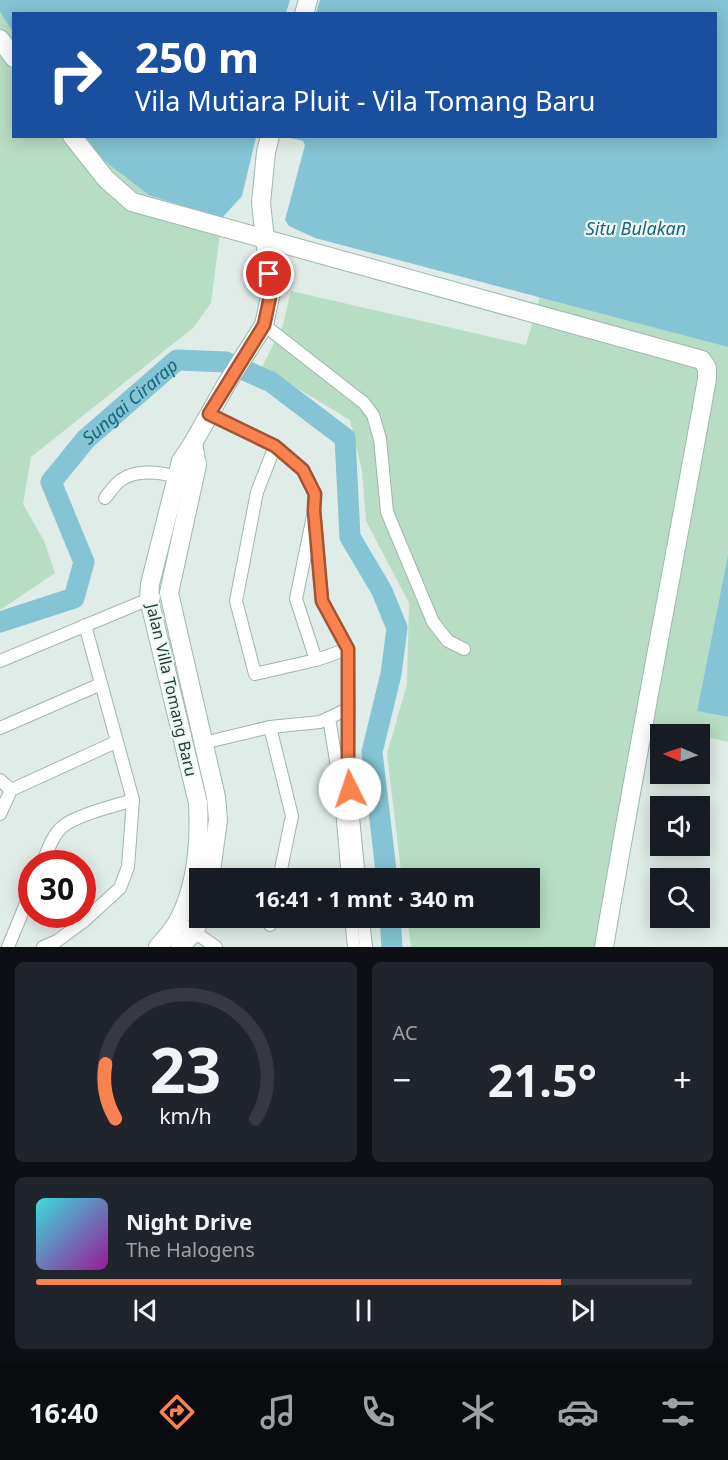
<!DOCTYPE html>
<html lang="id">
<meta charset="utf-8">
<style>
:root{--surface:#171b24;--page:#20242c;--text:#f1f3f6;--muted:#9ea1a6;--line:#363941;--accent:#fa824f}
body{margin:0;font-family:"Noto Sans",sans-serif;background:var(--page);color:var(--text);height:100vh;display:flex;flex-direction:column;font-size:22px;white-space:nowrap}
*{box-sizing:border-box;margin:0}
p{font-size:20px;color:var(--muted)}
.icon{flex:none;width:33px;height:33px;fill:none;stroke:currentColor;stroke-width:2;stroke-linecap:round;stroke-linejoin:round}
.map{position:relative;height:947px;overflow:hidden}
.sheet{display:flex;flex-direction:column;gap:15px;padding:15px;background:#0d0f14;flex:1}
.sheet>*{flex:none}
.banner{position:absolute;left:12px;top:12px;width:705px;height:126px;border-radius:0px;box-shadow:0 3px 15px #0003;background:#1a4fa0;color:#fff;overflow:hidden}
.needle{width:39px;rotate:272deg}
.controls{position:absolute;left:650px;top:724px;display:grid;gap:12px}
.controls a{display:grid;place-items:center;width:60px;height:60px;border-radius:0px;background:var(--surface);box-shadow:0 3px 15px #0003;font-size:30px}
.speed{position:absolute;left:18px;top:850px;display:flex;gap:12px;font-size:30px;font-weight:700;text-align:center}
.speed>*{display:grid;place-content:center;width:78px;height:78px;border-radius:50%;background:var(--surface);box-shadow:0 3px 15px #0003;line-height:1}
.speed .limit{border:9px solid #d22;background:#fff;color:#111}
.pin{position:absolute;display:grid;place-items:center;width:51px;height:51px;color:#fff;margin:-26px;border:3px solid #fff;border-radius:50%;box-shadow:0 2px 6px #0007}
.me{position:absolute;width:66px;margin:-33px;rotate:356deg;stroke-linejoin:round;filter:drop-shadow(0 0 4px #0008)}
.turn{display:flex;align-items:center;gap:21px;height:126px;padding:0 24px;font-size:27px}
.turn .icon{width:78px;height:78px;stroke-width:2.5}
.turn b{display:block;font-size:42px;line-height:51px}
.big{font-size:45px;font-weight:700;line-height:1.1}
.sheet .tile{flex:1;display:flex;flex-direction:column;justify-content:center;gap:9px;min-width:0;padding:0 21px;border-radius:9px;background:var(--page)}
.sheet .dial{align-items:center;gap:0}
.dial svg{height:156px;overflow:visible;fill:none;stroke:var(--line);stroke-width:7;stroke-linecap:round;text-anchor:middle}
.dial text{fill:var(--text);stroke:none}
.song{display:flex;align-items:center;gap:18px}
.cover{width:72px;height:72px;border-radius:9px;background:linear-gradient(135deg,hsl(180 70% 55%),hsl(300 70% 35%))}
.played{height:6px;border-radius:3px;background:linear-gradient(90deg,var(--accent) 80%,var(--line) 80%)}
.keys{display:flex;justify-content:space-around;direction:ltr}
.heat{display:flex;justify-content:space-between;align-items:center;font-size:33px;direction:ltr}
.sheet .tiles{flex:1;display:grid;gap:15px;grid-template-columns:1fr 1fr}
.tile:last-child{grid-column:span 2}
.trip{position:absolute;left:189px;top:868px;width:351px;height:60px;border-radius:0px;background:var(--surface);box-shadow:0 3px 15px #0003;font-weight:700;line-height:60px;text-align:center}
.tab-bar{display:flex;height:96px;justify-content:space-around;align-items:center;background:#090b0e;color:var(--muted)}
.tab-bar .icon{width:42px;height:42px}
.tab-bar .current{color:var(--accent)}
.tab-bar b{font-size:27px;color:var(--text)}
.map>svg:first-child{display:block}
.green{fill:#b7dec4}
.water{fill:#84c4d4}
.lines{fill:none;stroke-linecap:round;stroke-linejoin:round}
.river{stroke:#84c4d4;stroke-width:21}
.street-casing{stroke:#a2b4ae;stroke-width:14}
.secondary-casing{stroke:#9db8b0;stroke-width:20}
.street{stroke:#fff;stroke-width:12}
.secondary{stroke:#fff;stroke-width:18}
.route-casing{stroke:#a25433;stroke-width:15}
.route{stroke:#fa824f;stroke-width:10}
.labels{text-anchor:middle;dominant-baseline:central;stroke-width:4.5;stroke-linejoin:round;paint-order:stroke}
.street-label{font-size:16px;fill:#1f3d36;stroke:#f0f8f4}
.water-label{font-size:18px;font-style:italic;fill:#16667c;stroke:#f0f8f4}
</style>
<div class="map">
<svg width="728" height="947" viewBox="0 0 728 947">
<rect width="100%" height="100%" fill="#e0ece7"/>
<g class="green">
<path d="M 0,12 L 13,32 L 14,136 L 86,137 L 102,159 L 222,218 L 211,303 L 193,328 L 31,457 L 23,504 L 44,541 L 55,573 L 0,610 Z"/>
<path d="M 291,291 L 526,345 L 540,296 L 728,347 L 728,555 L 697,711 L 728,717 L 728,742 L 646,723 L 603,947 L 411,947 L 407,918 L 530,918 L 530,879 L 402,879 L 387,754 L 407,684 L 409,603 L 366,521 L 362,471 L 350,420 L 262,367 L 283,325 Z"/>
</g>
<g class="water">
<path d="M 0,0 L 290,0 L 286,13 L 14,14 L 13,32 L 0,12 Z"/>
<path d="M 320,0 L 728,0 L 728,347 L 315,238 L 289,226 L 285,220 L 305,145 L 303,141 L 286,137 L 716,136 L 716,14 L 316,13 Z"/>
<path d="M 86,137 L 256,137 L 242,196 L 222,218 L 149,195 L 102,159 Z"/>
<path d="M 728,555 L 728,717 L 697,711 Z"/>
</g>
<g class="lines">
<g class="river">
<path id="s1" d="M 0,622 L 74,598 L 84,562 L 51,482 L 86,439 L 177,360 L 226,362 L 271,382 L 345,438 L 350,537 L 382,591 L 397,628 L 391,674 L 372,752 L 387,879"/>
<path d="M 390,918 L 392,947"/>
</g>
<defs>
<g id="street">
<path d="M 264,325 L 364,403 L 373,415 L 380,439 L 387,512 L 433,622 L 448,641 L 464,649"/>
<path d="M 209,414 L 275,446 L 303,470 L 315,494 L 314,511 L 296,599 L 316,660"/>
<path d="M 275,446 L 257,492 L 236,601 L 255,674 L 316,660 L 348,649"/>
<path d="M 105,498 C 110,492 115,484 121,480 C 136,469 160,472 177,477"/>
<path d="M 314,511 L 322,601 L 348,649 L 349,708 L 329,718 L 340,785 L 348,879"/>
<path d="M 0,661 L 154,597"/>
<path d="M 349,708 L 348,766 L 359,879"/>
<path d="M 270,727 L 292,816 L 279,879"/>
<path d="M 0,728 L 101,684"/>
<path d="M 203,743 L 270,727 L 320,722 L 329,718"/>
<path d="M 0,780 L 11,790"/>
<path d="M 0,814 L 11,790 L 116,742"/>
<path d="M 42,864 C 47,852 52,836 62,827 C 76,815 114,806 133,800"/>
<path d="M 351,918 L 354,947"/>
<path d="M 363,918 L 366,947"/>
<path d="M 178,921 L 216,947"/>
<path d="M 270,925 L 271,918"/>
<path d="M 8,947 L 32,889"/>
<path d="M 43,947 L 57,941 L 84,921 L 120,888 L 128,867 L 133,800 L 85,625"/>
</g>
<g id="secondary">
<path d="M 304,14 L 308,0"/>
<path d="M 0,39 L 14,58"/>
<path d="M 72,136 L 106,179 L 132,202 L 702,360 L 707,368 L 707,379 C 673,568 636,757 604,947"/>
<path d="M 193,443 L 197,465 L 169,593 L 216,797 L 218,820 L 210,879"/>
<path d="M 158,947 C 165,939 173,930 178,921 C 197,886 200,842 198,803 L 149,599 L 150,584 L 181,461 L 193,443 L 227,383 L 264,325 L 271,292 L 261,203 L 266,152 L 270,136"/>
<path d="M 180,947 L 195,931 L 200,917"/>
</g>
</defs>
<use href="#street" class="street-casing"/>
<use href="#secondary" class="secondary-casing"/>
<use href="#street" class="street"/>
<use href="#secondary" class="secondary"/>
</g>
<g class="lines">
<defs>
<path id="route" d="M 269,274 L 271,292 L 264,325 L 209,414 L 275,446 L 303,470 L 315,494 L 314,510 L 322,601 L 348,649 L 348,766 L 350,789"/>
</defs>
<use href="#route" class="route-casing"/>
<use href="#route" class="route"/>
</g>
<g class="labels">
<g class="street-label">
<text transform="translate(172 690) rotate(77)">Jalan Villa Tomang Baru</text>
</g>
<g class="water-label">
<text x="636" y="228">Situ Bulakan</text>
<text stroke="none"><textPath href="#s1" startOffset="315">Sungai Cirarap</textPath></text>
</g>
</g>
</svg>
<div class="controls">
<a><svg class="needle" viewBox="-14 -14 28 28"><path d="M0-13l5 13h-10z" fill="#e53935"/><path d="M0 13l5-13h-10z" fill="#9ea1a6"/></svg></a>
<a><svg class="icon" aria-label="sound" viewBox="0 0 24 24"><path d="M4 9h4l5-4v14l-5-4H4zM17 9q2 3 0 6"/></svg></a>
<a><svg class="icon" aria-label="search" viewBox="0 0 24 24"><circle cx="10" cy="10" r="6"/><path d="M15 15l6 6"/></svg></a>
</div>
<div class="speed"><div class="limit">30</div></div>
<div class="pin" style="left:269px;top:274px;background:#d93025"><svg class="icon" aria-label="arrive" viewBox="0 0 24 24"><path d="M6 21V4h12l-3 4 3 4H6"/></svg></div>
<svg class="me" style="left:350px;top:789px" viewBox="-20 -20 40 40"><circle r="19" fill="#fff"/><path d="M0-13L10 11 0 6-10 11z" fill="#fa824f"/></svg>
<div class="trip">16:41 · 1 mnt · 340 m</div>
<div class="banner">
<div class="turn"><svg class="icon" aria-label="right" viewBox="0 0 24 24"><path d="M7 20v-9h11M14 6l5 5-5 5"/></svg><div><b>250 m</b>Vila Mutiara Pluit - Vila Tomang Baru</div></div>
</div>
</div>
<section class="sheet">
<div class="tiles">
<div class="tile dial"><svg viewBox="0 0 100 80">
<path d="M14 69A42 42 0 1 1 86 69"/>
<path d="M14 69A42 42 0 0 1 9 41" stroke="#fa824f"/>
<text x="50" y="56" font-size="32" font-weight="700">23</text>
<text x="50" y="72" font-size="11">km/h</text>
</svg></div>
<div class="tile"><p>AC</p>
<div class="heat"><a>−</a><b class="big">21.5°</b><a>+</a></div>
</div>
<div class="tile">
<div class="song"><i class="cover"></i><div><b>Night Drive</b><p>The Halogens</p></div></div>
<div class="played"></div>
<div class="keys"><svg class="icon" aria-label="previous" viewBox="0 0 24 24"><path d="M18 5L8 12l10 7zM5 5v14"/></svg><svg class="icon" aria-label="pause" viewBox="0 0 24 24"><path d="M8 5v14M16 5v14"/></svg><svg class="icon" aria-label="next" viewBox="0 0 24 24"><path d="M6 5l10 7-10 7zM19 5v14"/></svg></div>
</div>
</div>
</section>
<nav class="tab-bar">
<b>16:40</b>
<svg class="icon current" aria-label="directions" viewBox="0 0 24 24"><path d="M12 3l9 9-9 9-9-9zM9 14v-3h6M13 9l2 2-2 2"/></svg>
<svg class="icon" aria-label="music" viewBox="0 0 24 24"><path d="M9 18V5l10-2v13"/><circle cx="6" cy="18" r="3"/><circle cx="16" cy="16" r="3"/></svg>
<svg class="icon" aria-label="phone" viewBox="0 0 24 24"><path d="M5 4h4l2 5-3 2q2 4 5 5l2-3 5 2v4C11 20 4 13 5 4z"/></svg>
<svg class="icon" aria-label="climate" viewBox="0 0 24 24"><path d="M12 3v18M4 7l16 10M4 17L20 7"/></svg>
<svg class="icon" aria-label="car" viewBox="0 0 24 24"><path d="M5 17H2v-5l4-1 3-4h7l3 4 3 1v5h-3M9 17h6M6 11h13"/><circle cx="7" cy="17" r="2"/><circle cx="17" cy="17" r="2"/></svg>
<svg class="icon" aria-label="filters" viewBox="0 0 24 24"><path d="M4 7h16M4 17h16"/><circle cx="9" cy="7" r="2"/><circle cx="15" cy="17" r="2"/></svg>
</nav>
